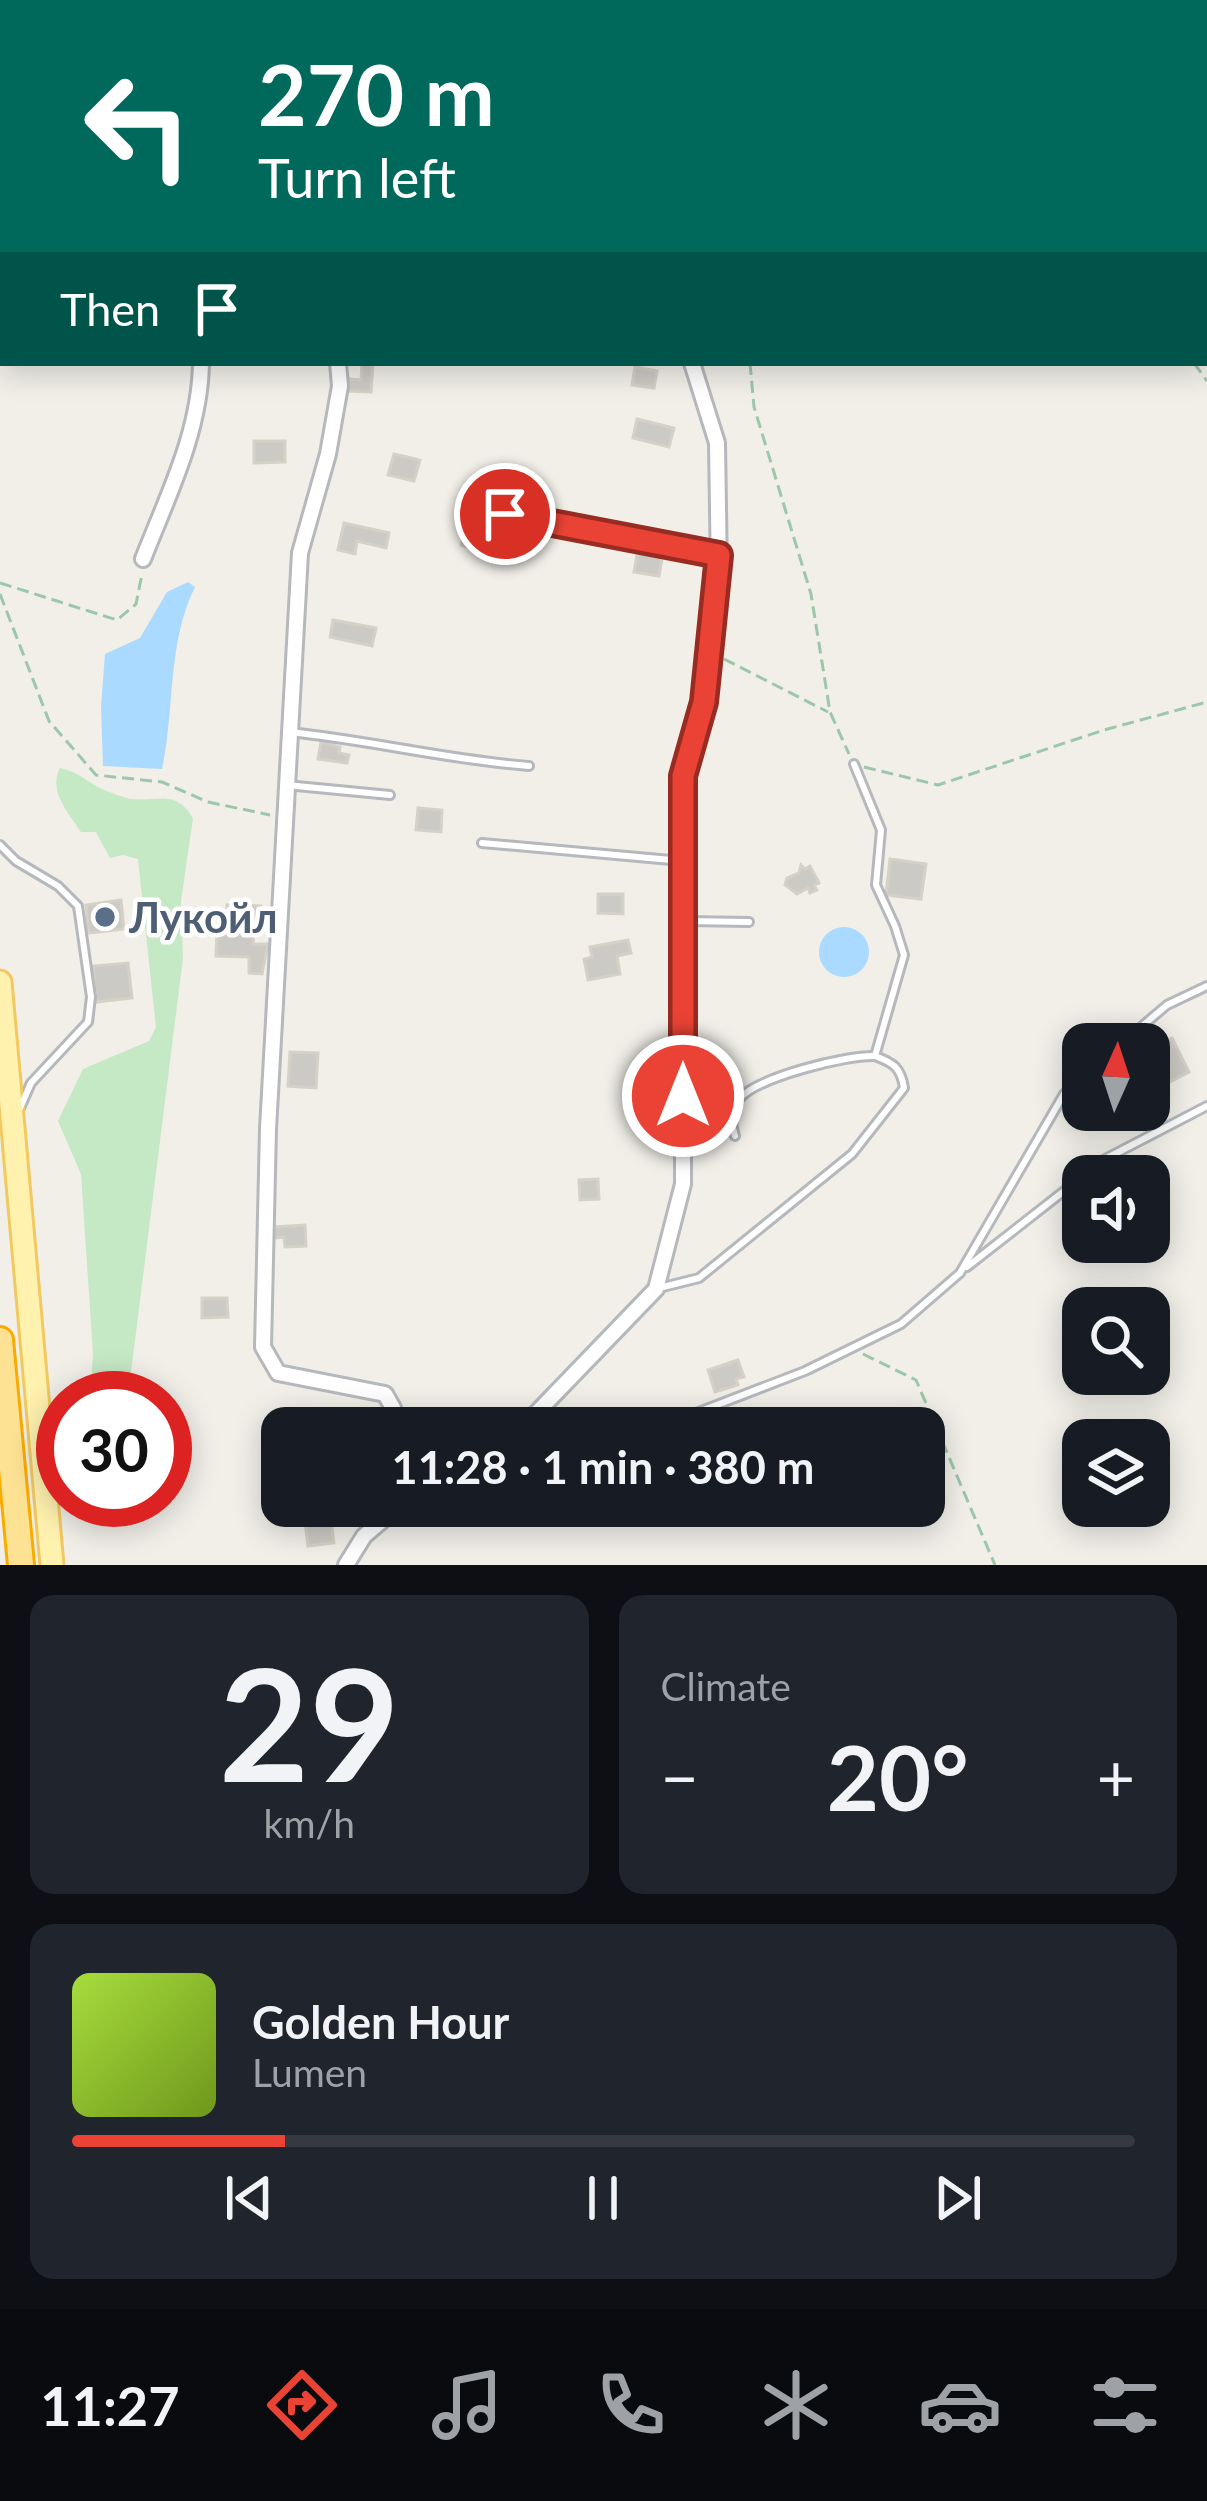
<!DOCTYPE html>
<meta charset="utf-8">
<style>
:root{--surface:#171b24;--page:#20242c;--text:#f1f3f6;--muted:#9ea1a6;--line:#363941;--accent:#ea4335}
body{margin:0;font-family:Lato,sans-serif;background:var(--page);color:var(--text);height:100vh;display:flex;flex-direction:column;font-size:45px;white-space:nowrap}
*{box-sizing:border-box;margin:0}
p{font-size:39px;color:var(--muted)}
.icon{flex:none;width:66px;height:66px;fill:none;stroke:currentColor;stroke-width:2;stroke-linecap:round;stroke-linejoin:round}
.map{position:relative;height:1565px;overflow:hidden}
.sheet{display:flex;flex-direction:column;gap:30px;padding:30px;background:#0d0f14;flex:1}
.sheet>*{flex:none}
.top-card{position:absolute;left:0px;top:0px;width:1209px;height:366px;box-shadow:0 6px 30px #0003;background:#00695c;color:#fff;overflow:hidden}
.needle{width:78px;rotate:3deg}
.buttons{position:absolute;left:1062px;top:1023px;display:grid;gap:24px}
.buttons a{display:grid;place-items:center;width:108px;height:108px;border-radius:24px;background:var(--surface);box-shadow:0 6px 30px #0003;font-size:60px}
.speed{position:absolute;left:36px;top:1371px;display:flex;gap:24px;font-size:60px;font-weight:700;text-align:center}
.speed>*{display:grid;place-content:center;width:156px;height:156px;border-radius:50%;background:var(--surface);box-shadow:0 6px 30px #0003;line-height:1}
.speed .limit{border:18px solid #d22;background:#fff;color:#111}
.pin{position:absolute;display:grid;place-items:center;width:102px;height:102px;color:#fff;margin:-51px;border:6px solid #fff;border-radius:50%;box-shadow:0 3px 12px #0007}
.me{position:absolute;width:132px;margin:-66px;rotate:0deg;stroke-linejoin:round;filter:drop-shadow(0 0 9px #0008)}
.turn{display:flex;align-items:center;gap:42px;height:252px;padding:0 60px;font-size:54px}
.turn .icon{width:156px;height:156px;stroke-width:2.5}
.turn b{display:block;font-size:84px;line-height:102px}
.then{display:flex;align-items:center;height:114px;padding:0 60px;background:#0003;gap:24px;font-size:45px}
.big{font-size:90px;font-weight:700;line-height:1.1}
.sheet .tile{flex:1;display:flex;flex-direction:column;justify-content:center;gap:18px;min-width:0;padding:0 42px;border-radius:24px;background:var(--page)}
.sheet .dial{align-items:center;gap:0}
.dial b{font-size:156px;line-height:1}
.song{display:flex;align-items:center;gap:36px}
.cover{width:144px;height:144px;border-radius:18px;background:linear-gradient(135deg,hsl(80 70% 55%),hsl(80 70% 35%))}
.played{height:12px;border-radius:6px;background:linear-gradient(90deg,var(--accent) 20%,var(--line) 20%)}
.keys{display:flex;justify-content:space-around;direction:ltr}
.heat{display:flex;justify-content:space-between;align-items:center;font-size:66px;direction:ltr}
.sheet .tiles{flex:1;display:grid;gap:30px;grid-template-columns:1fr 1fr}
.tile:last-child{grid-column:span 2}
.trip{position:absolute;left:261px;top:1407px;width:684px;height:120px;border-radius:24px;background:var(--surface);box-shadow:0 6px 30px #0003;font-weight:700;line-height:120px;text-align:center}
.menu{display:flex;height:192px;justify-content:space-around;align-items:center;background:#090b0e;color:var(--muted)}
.menu .icon{width:84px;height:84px}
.menu .current{color:var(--accent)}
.menu b{font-size:54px;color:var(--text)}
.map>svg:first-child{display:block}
.green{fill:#c5e8c5}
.water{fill:#aadaff}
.building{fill:#cccac5;stroke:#d6d1c6;stroke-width:3}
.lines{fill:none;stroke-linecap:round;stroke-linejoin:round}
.service-casing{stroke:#b5b8bc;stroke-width:12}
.minor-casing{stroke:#b5b8bc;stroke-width:20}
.primary-casing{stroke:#f2c960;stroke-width:27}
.motorway-casing{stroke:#f9ab00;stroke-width:30}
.path{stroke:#9cc7a9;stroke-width:3;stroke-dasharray:12 6;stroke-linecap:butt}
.service{stroke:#fff;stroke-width:6}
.minor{stroke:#fff;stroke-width:14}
.primary{stroke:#fff2af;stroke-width:21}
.motorway{stroke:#fde293;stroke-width:24}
.route-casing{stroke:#982c22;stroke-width:30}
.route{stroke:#ea4335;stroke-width:21}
.service-dot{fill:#5c6f8a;stroke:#fff;stroke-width:4.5}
.labels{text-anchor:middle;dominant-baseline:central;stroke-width:9;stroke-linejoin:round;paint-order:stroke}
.service-label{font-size:42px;font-weight:bold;fill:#4e5e75;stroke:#fff;text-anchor:start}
</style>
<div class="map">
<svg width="1207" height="1565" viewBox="0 0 1207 1565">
<rect width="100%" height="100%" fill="#f1efe8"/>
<path class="green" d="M 60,768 C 78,771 88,783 104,790 C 113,793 123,798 132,799 C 159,802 175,789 193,818 L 181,901 L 183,958 L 129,1388 L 99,1395 L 91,1383 L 93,1354 L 81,1174 L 58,1121 L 83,1069 L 149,1041 L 156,1027 L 138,859 L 123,855 L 110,858 L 96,832 L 81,832 C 68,811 48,792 60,768 Z"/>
<g class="water">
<path d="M 188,582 L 195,587 C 167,643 175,709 162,769 L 103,766 L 101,707 L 105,654 L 140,638 L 167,592 Z"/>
<circle cx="844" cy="952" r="25"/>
</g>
<g class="building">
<path d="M 362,363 L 373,363 L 371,392 L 349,391 L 350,379 L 361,380 Z"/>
<path d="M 635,367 L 657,371 L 654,388 L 632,385 Z"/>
<path d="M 637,419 L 674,428 L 669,447 L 633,438 Z"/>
<path d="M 254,441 L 285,441 L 285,462 L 254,463 Z"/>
<path d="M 394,454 L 420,460 L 414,481 L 388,475 Z"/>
<path d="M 344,523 L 389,533 L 386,548 L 357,541 L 355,554 L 338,550 Z"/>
<path d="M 467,525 L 489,531 L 483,552 L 461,545 Z"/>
<path d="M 499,533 L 518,536 L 514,556 L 495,552 Z"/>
<path d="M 638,549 L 663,553 L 659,576 L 634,572 Z"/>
<path d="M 333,620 L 376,628 L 372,646 L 330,637 Z"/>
<path d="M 321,742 L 340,747 L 339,753 L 349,755 L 347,763 L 318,759 Z"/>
<path d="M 418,808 L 442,810 L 441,832 L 416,830 Z"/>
<path d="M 890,859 L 926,864 L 921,899 L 886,895 Z"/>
<path d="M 801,865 L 805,869 L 810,866 L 819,883 L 814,885 L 817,890 L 810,893 L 808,888 L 797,894 L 785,885 L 787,878 L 799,873 Z"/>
<path d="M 598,894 L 623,894 L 623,914 L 598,913 Z"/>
<path d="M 121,900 L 124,929 L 89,933 L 86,905 Z"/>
<path d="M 227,905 L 261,906 L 260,929 L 254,928 L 253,944 L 268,944 L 262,974 L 249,973 L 249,957 L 216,956 L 217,931 L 238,931 L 238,913 L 227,912 Z"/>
<path d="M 628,940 L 631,953 L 617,956 L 620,974 L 588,980 L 584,959 L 592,957 L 590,947 Z"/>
<path d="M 128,963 L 132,998 L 96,1002 L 93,966 Z"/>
<path d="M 1172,1038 L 1189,1072 L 1160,1087 L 1149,1065 L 1149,1050 Z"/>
<path d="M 290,1052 L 318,1053 L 316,1088 L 288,1086 Z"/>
<path d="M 598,1179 L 599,1199 L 580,1200 L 579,1180 Z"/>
<path d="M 305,1225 L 306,1246 L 285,1247 L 284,1237 L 275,1238 L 274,1227 Z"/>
<path d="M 202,1298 L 227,1298 L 228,1317 L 202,1318 Z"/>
<path d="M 738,1360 L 744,1377 L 736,1379 L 738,1385 L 715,1392 L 708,1370 Z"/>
<path d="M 303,1506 L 329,1506 L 334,1543 L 308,1546 Z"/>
</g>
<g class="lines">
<defs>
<g id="service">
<path d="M 505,514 L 719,555"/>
<path d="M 289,732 C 370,740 448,760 529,766"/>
<path d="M 286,785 L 390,795"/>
<path d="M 482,843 L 682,861"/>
<path d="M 0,845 L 16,861 L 58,886 L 78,906 L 91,997 L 88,1022 L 31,1083 L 20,1108"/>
<path d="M 686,921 L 749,922"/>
<path d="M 1121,1044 L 1167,1005 L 1207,986"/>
<path d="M 735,1136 C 731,1124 731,1109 739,1099 C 758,1077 846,1055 875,1056"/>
<path d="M 967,1267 L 1105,1159 L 1207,1106"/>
<path d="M 659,1288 L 699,1278 L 852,1154 L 904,1088 C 901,1068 894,1063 875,1056 L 904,955 L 895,926 L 876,885 L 881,830 L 854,764"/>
<path d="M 657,1428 L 805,1371 L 901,1324 L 960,1273 L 1064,1094 L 1083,1078"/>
</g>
<g id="minor">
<path d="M 203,0 L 204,3"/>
<path d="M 516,0 L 518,3"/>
<path d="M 187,3 L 188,0"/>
<path d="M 338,363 L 340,386 L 328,454 L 300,553 L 268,1129 L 263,1347 L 278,1373 L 385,1394 L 393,1408 L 396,1428"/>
<path d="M 143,559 C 168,495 200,432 201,363"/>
<path d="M 522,1428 L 656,1289 L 683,1184 L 683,776 L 704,702 L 719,574 L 717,443 L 692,363"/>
<path d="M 346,1565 L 364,1536 L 399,1506"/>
</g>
<path id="primary" d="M 0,982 L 52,1565"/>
<path id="motorway" d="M 0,1340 L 21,1565"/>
</defs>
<use href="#service" class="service-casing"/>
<use href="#minor" class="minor-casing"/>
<use href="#primary" class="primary-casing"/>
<use href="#motorway" class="motorway-casing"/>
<g class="path">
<path d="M 549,0 L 551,3"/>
<path d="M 1028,0 L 1029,3"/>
<path d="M 750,363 L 754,407 L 811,594 L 830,712 L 849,754"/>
<path d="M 1194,363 L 1207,381"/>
<path d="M 0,583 L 117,620 L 136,604 L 142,574"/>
<path d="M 0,594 L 49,721 L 96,775 L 162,782 L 208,802 L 270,815"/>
<path d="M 724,659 L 828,712"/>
<path d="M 864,767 L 938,785 L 1104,730 L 1207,702"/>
<path d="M 863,1354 L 916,1380 L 995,1565"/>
</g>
<use href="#service" class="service"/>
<use href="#minor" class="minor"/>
<use href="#primary" class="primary"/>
<use href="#motorway" class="motorway"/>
</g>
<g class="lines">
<defs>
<path id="route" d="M 505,514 L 719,555 L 704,702 L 683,776 L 683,1096"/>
</defs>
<use href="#route" class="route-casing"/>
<use href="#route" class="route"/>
</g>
<circle class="service-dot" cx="105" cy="917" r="12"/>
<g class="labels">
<g class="service-label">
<text x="129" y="917">Лукойл</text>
</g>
</g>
</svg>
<div class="buttons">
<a><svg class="needle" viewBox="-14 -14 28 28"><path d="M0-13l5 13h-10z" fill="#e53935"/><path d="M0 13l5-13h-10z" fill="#9ea1a6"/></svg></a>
<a><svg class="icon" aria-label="sound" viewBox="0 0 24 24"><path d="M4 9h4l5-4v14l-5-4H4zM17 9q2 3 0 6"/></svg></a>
<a><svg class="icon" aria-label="search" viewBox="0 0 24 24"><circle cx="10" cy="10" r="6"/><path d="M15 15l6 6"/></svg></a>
<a><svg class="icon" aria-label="layers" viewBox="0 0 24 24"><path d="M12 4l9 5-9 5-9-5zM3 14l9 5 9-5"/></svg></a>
</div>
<div class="speed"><div class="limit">30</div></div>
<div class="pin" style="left:505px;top:514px;background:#d93025"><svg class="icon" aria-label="arrive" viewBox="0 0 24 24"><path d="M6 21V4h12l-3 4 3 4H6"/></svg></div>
<svg class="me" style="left:683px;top:1096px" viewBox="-20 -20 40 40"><circle r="17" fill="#ea4335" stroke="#fff" stroke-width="3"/><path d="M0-11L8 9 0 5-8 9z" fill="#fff"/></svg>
<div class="trip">11:28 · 1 min · 380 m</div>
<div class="top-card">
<div class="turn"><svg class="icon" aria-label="left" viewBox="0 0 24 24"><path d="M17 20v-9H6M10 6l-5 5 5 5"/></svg><div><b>270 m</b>Turn left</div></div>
<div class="then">Then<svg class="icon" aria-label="arrive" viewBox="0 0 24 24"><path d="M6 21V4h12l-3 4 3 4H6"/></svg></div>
</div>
</div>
<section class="sheet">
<div class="tiles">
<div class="tile dial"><b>29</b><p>km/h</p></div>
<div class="tile"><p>Climate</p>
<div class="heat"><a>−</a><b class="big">20°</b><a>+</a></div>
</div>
<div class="tile">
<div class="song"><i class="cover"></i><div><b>Golden Hour</b><p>Lumen</p></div></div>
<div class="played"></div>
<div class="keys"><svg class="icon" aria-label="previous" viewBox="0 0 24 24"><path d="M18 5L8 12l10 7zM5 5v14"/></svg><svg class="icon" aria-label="pause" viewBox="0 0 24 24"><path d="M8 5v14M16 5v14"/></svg><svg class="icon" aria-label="next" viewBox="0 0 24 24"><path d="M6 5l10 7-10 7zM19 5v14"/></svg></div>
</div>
</div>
</section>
<nav class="menu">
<b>11:27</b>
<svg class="icon current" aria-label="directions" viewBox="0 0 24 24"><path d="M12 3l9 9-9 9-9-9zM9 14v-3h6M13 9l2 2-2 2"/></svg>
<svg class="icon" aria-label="music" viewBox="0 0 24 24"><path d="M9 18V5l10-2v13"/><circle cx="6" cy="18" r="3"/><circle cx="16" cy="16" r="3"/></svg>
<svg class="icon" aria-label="phone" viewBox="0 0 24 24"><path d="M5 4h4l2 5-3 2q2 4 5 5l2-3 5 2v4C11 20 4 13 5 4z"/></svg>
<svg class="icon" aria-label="climate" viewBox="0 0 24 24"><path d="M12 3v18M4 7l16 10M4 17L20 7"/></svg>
<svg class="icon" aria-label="car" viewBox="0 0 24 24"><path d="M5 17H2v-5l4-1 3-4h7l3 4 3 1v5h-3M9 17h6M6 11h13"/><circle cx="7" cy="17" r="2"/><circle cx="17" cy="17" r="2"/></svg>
<svg class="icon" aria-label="filters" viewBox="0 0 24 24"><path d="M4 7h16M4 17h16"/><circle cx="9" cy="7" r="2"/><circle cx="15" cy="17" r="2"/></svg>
</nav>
